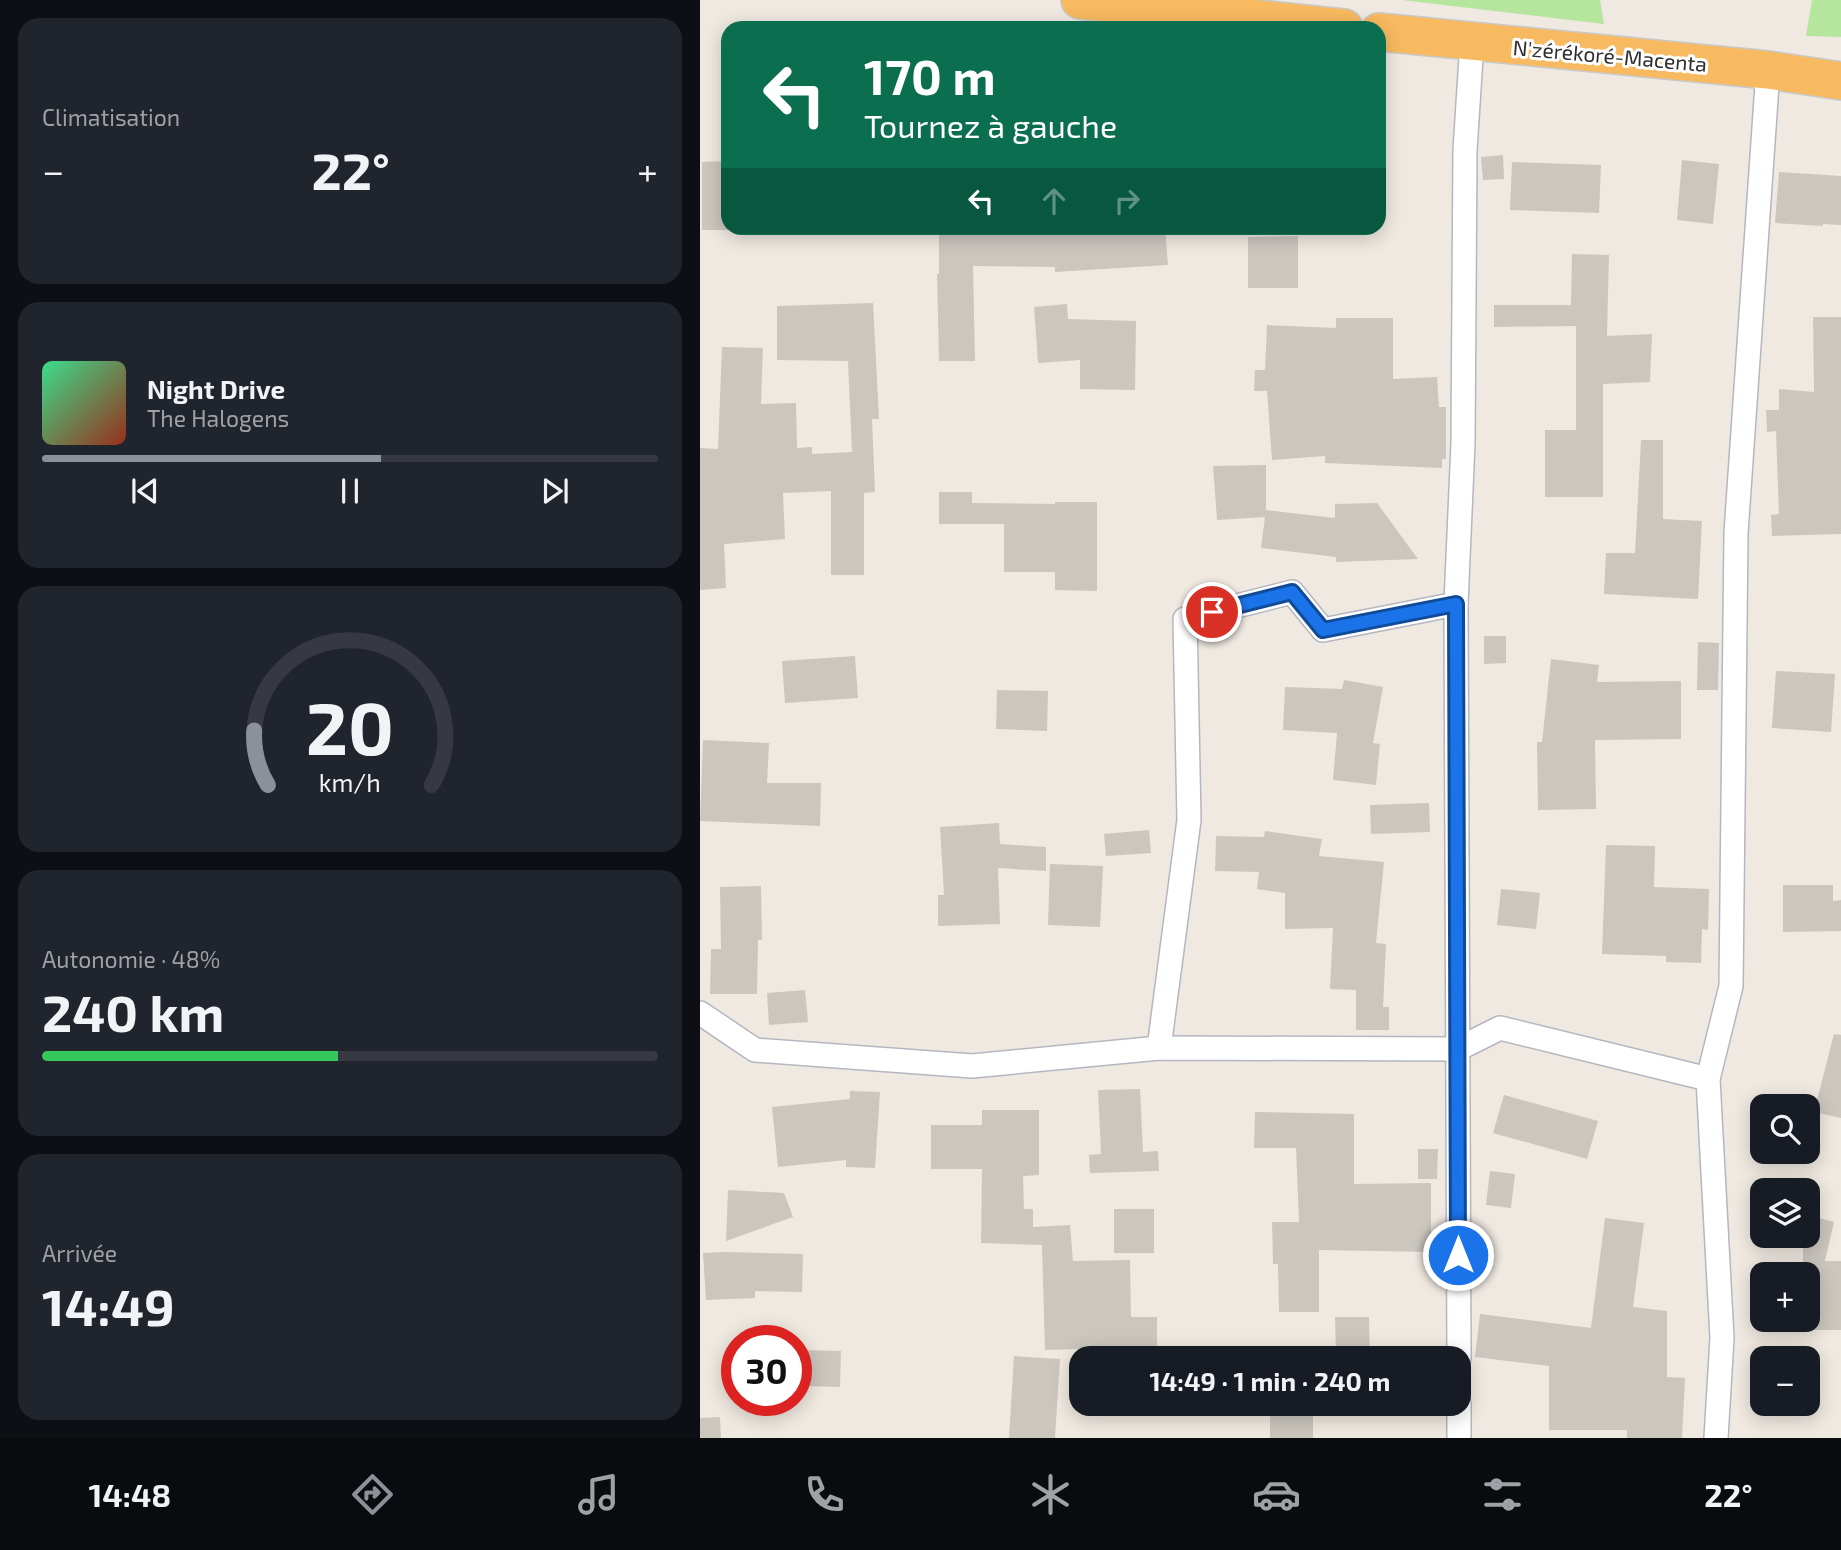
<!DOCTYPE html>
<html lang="fr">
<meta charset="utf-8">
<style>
:root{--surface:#171b24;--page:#20242c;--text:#f1f3f6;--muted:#9ea1a6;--line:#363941;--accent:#8c9099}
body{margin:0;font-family:"Exo 2",sans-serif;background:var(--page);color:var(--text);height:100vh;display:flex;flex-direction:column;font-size:26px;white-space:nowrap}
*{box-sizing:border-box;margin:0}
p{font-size:23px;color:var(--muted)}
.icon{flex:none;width:38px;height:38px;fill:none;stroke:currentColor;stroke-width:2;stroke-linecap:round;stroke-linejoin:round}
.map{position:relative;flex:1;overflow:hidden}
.side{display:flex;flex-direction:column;gap:18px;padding:18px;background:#0d0f14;width:700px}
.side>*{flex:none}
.top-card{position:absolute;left:21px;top:21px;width:665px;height:214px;border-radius:21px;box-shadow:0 4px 18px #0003;background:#0b6e4f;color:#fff;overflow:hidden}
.controls{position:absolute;left:1050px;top:1094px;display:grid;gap:14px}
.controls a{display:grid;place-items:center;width:70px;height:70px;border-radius:14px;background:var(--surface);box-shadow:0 4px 18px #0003;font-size:35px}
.speed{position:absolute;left:21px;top:1325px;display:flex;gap:14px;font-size:35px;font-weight:700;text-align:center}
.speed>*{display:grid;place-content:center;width:91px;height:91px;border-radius:50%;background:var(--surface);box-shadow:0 4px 18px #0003;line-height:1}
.speed .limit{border:10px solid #d22;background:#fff;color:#111}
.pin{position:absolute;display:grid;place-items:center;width:60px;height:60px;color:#fff;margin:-30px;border:4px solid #fff;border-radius:50%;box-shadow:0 2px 7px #0007}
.me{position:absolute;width:77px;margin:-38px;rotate:0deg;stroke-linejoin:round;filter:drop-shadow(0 0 5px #0008)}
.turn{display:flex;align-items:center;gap:24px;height:147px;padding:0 28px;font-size:32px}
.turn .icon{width:91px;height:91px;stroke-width:2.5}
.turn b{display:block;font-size:49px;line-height:60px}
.lanes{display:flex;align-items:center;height:66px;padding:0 28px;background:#0003;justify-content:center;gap:35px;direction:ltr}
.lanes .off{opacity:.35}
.big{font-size:52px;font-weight:700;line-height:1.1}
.side .tile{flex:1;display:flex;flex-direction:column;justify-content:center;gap:10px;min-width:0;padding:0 24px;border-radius:21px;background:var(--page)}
.side .dial{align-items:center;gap:0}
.dial svg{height:182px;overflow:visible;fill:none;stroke:var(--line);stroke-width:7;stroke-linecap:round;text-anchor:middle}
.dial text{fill:var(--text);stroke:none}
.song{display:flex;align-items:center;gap:21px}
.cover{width:84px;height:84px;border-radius:10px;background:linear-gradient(135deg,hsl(150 70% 55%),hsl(10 70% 35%))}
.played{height:7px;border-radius:4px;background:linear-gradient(90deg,var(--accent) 55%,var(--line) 55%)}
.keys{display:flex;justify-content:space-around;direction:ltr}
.heat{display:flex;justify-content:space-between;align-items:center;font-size:38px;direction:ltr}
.charge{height:10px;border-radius:5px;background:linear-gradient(90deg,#34c759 48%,var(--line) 0)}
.trip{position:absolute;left:369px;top:1346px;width:402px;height:70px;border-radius:21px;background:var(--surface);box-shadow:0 4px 18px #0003;font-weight:700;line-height:70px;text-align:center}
.tab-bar{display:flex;height:112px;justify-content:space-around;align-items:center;background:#090b0e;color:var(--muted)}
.tab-bar .icon{width:49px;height:49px}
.tab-bar .selected{color:var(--accent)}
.tab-bar b{font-size:32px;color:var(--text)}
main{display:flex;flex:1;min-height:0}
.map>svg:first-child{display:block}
.green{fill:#b6e59e}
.building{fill:#cbc7bf}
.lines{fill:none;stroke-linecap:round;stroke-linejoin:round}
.minor-casing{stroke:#b4b7c1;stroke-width:26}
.trunk-casing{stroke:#c9c9c9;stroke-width:40}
.minor{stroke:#fff;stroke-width:23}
.trunk{stroke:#f8ba60;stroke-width:37}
.route-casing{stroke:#114b97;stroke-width:18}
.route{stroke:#1a73e8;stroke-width:12}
.labels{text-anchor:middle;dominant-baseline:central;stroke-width:6;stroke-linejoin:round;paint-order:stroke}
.street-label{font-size:21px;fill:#2e2e2e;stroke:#fff}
</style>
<main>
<section class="side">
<div class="tile"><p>Climatisation</p>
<div class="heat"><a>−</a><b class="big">22°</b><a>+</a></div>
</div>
<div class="tile">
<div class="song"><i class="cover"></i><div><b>Night Drive</b><p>The Halogens</p></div></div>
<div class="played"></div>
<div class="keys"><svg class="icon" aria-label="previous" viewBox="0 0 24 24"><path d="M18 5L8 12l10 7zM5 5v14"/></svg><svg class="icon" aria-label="pause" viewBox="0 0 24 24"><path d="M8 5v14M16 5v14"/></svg><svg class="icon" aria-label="next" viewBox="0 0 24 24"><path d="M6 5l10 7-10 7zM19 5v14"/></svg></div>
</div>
<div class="tile dial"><svg viewBox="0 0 100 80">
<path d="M14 69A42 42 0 1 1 86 69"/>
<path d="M14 69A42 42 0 0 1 8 45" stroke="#8c9099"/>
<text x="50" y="56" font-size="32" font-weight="700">20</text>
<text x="50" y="72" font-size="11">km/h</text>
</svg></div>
<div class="tile"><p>Autonomie · 48%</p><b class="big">240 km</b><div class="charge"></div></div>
<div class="tile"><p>Arrivée</p><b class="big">14:49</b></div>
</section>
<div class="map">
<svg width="1141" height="1438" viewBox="0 0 1141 1438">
<rect width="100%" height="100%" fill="#efe9e1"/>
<g class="green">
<path d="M 702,0 L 900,0 L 904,24 Z"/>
<path d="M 1112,0 L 1141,0 L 1141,37 L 1106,36 Z"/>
</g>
<g class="building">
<path d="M 803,155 L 804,179 L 783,180 L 781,157 Z"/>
<path d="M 982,160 L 1019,164 L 1013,224 L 977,220 Z"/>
<path d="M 28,161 L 28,230 L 2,230 L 2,162 Z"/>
<path d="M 812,162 L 901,165 L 899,213 L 810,210 Z"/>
<path d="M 1079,172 L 1141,176 L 1141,225 L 1123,224 L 1123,226 L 1075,223 Z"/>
<path d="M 239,228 L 346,230 L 346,234 L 465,228 L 468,265 L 355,272 L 355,267 L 273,266 L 275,361 L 239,361 L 237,274 L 239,274 Z"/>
<path d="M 598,236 L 598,288 L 548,288 L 548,237 Z"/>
<path d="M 872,254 L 909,255 L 907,336 L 952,334 L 950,382 L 903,384 L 903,497 L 845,497 L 845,430 L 876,430 L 876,326 L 794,327 L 794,305 L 871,305 Z"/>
<path d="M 173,303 L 179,419 L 172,419 L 175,492 L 164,493 L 164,575 L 131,575 L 131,491 L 83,493 L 85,539 L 24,544 L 26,588 L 0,590 L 0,448 L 18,449 L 22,347 L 63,348 L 61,404 L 96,403 L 97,448 L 112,447 L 112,454 L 152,452 L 148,361 L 77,360 L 77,306 Z"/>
<path d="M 367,304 L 368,319 L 436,321 L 435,390 L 380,389 L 380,360 L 338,363 L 334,307 Z"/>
<path d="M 1113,317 L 1141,317 L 1141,534 L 1072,536 L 1071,515 L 1079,514 L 1076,431 L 1067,432 L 1066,410 L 1079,410 L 1079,389 L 1114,392 Z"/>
<path d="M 636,318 L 693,318 L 693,379 L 737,377 L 739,407 L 746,407 L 746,459 L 742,459 L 742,468 L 625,463 L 625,456 L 572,460 L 567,391 L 554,391 L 555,370 L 565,370 L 567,325 L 636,328 Z"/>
<path d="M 941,440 L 963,440 L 963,519 L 1002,521 L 998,599 L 904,594 L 906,553 L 935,553 Z"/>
<path d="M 566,465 L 566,510 L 635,518 L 635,504 L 677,503 L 718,559 L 636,562 L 636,557 L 561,548 L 565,517 L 517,520 L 513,466 Z"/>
<path d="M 239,492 L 272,492 L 272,503 L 355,504 L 355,502 L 397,502 L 397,591 L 355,590 L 355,572 L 304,572 L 304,524 L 239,524 Z"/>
<path d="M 784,636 L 806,636 L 806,663 L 784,664 Z"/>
<path d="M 998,642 L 1019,643 L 1018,690 L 997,690 Z"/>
<path d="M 155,656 L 158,698 L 85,703 L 82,661 Z"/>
<path d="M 851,659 L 899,665 L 897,682 L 981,681 L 981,739 L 895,740 L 896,809 L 838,810 L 837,742 L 842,742 Z"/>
<path d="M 1076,671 L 1135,674 L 1131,732 L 1072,728 Z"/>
<path d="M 644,680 L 683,687 L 673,743 L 680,744 L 676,785 L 633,780 L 637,733 L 583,730 L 585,687 L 642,689 Z"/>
<path d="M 297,690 L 348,691 L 347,731 L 296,729 Z"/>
<path d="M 3,740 L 69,743 L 67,783 L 121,783 L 120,826 L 0,821 Z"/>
<path d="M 729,803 L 730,832 L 671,834 L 670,805 Z"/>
<path d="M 299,823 L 300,844 L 346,847 L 346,871 L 298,868 L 300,924 L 238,926 L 238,895 L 244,895 L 240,827 Z"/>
<path d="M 449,830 L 451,853 L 406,856 L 404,834 Z"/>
<path d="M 565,831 L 622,839 L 619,856 L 684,862 L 676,943 L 686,944 L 683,1007 L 689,1007 L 689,1030 L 656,1030 L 656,990 L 630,989 L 633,928 L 585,929 L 585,893 L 557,889 L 559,872 L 515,871 L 516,836 L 564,837 Z"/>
<path d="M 906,845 L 955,846 L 954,887 L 1009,889 L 1008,930 L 1002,929 L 1001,963 L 966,962 L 966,956 L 902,954 Z"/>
<path d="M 350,864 L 403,866 L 400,927 L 348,925 Z"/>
<path d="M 1083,885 L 1133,885 L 1133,901 L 1141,900 L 1141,931 L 1083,932 Z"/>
<path d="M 61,886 L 62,940 L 58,940 L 57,994 L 10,994 L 11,949 L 21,949 L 20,887 Z"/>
<path d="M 801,889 L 840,893 L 836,929 L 797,925 Z"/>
<path d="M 105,990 L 108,1022 L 69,1025 L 67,993 Z"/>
<path d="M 1134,1034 L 1141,1035 L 1141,1118 L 1114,1112 Z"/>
<path d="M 440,1089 L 443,1152 L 458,1151 L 459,1171 L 390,1173 L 389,1155 L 401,1154 L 398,1090 Z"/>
<path d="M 150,1091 L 180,1092 L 175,1168 L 146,1167 L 146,1160 L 78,1167 L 72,1107 L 150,1099 Z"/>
<path d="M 804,1095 L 898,1121 L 887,1159 L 793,1133 Z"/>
<path d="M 282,1110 L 339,1110 L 339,1175 L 323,1176 L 324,1209 L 333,1209 L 333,1227 L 370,1225 L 373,1261 L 430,1260 L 431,1317 L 457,1317 L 457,1352 L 410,1352 L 410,1348 L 345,1350 L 342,1245 L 281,1243 L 282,1169 L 231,1169 L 231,1125 L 282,1125 Z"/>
<path d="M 555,1112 L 654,1114 L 654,1184 L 731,1183 L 731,1252 L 619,1250 L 619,1312 L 579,1312 L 578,1264 L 573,1264 L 572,1222 L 599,1222 L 596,1148 L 554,1148 Z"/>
<path d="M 718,1149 L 738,1149 L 737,1179 L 718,1179 Z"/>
<path d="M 790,1171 L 815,1174 L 811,1208 L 786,1205 Z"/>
<path d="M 28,1190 L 84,1193 L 93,1217 L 26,1241 Z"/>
<rect x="414" y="1209" width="40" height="44"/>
<path d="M 1108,1215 L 1134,1222 L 1125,1261 L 1141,1261 L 1141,1330 L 1108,1330 L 1108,1274 L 1103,1274 L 1103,1236 L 1108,1236 Z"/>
<path d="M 905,1218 L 944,1223 L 933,1307 L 967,1311 L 967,1377 L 985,1378 L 982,1438 L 927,1438 L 927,1430 L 849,1430 L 849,1366 L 775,1357 L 780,1314 L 891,1328 Z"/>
<path d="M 24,1252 L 103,1254 L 102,1292 L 55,1291 L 55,1298 L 6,1300 L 3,1253 Z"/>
<path d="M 635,1317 L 669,1317 L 670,1358 L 636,1358 Z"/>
<path d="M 102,1350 L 141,1351 L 140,1387 L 101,1386 Z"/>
<path d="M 314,1356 L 360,1359 L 355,1438 L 309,1438 Z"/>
<rect x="570" y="1413" width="43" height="25"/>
<path d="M 20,1417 L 21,1438 L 0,1438 L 0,1418 Z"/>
</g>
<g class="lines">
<defs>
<g id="minor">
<path d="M 0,1013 L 55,1050 L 272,1066 L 459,1048 L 758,1049 L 800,1028 L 1008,1079"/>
<path d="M 459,1048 L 489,820 L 485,619 L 592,592 L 623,630 L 756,604"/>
<path d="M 759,1358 L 756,604 L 763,443 L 765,150 L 772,42"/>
<path d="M 759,1404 L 759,1438"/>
<path d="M 1016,1438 L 1022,1338 L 1008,1079 L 1031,986 L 1036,533 L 1068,70"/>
</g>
<g id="trunk">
<path d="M 380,0 L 644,28"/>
<path d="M 679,32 L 1068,70 L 1141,81"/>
</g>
</defs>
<use href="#minor" class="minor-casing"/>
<use href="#trunk" class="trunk-casing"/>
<use href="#minor" class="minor"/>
<use href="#trunk" class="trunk"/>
</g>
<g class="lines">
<defs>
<path id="route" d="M 512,612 L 592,592 L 623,630 L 756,604 L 758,1255"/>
</defs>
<use href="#route" class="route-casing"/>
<use href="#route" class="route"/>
</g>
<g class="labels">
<g class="street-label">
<text transform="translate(910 55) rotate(5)">N'zérékoré-Macenta</text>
</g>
</g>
</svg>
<div class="controls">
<a><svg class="icon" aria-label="search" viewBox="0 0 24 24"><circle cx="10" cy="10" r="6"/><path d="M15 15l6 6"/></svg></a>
<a><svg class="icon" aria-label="layers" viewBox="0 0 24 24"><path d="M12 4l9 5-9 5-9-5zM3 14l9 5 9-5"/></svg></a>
<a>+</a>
<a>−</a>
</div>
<div class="speed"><div class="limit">30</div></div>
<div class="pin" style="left:512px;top:612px;background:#d93025"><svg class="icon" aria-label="arrive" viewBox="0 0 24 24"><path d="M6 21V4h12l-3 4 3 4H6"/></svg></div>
<svg class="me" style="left:758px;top:1255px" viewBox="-20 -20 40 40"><circle r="17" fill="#1a73e8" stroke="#fff" stroke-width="3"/><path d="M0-11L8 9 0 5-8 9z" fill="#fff"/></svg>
<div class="trip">14:49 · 1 min · 240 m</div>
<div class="top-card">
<div class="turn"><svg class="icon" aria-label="left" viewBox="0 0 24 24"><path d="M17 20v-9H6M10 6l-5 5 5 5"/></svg><div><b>170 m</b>Tournez à gauche</div></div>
<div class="lanes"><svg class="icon" aria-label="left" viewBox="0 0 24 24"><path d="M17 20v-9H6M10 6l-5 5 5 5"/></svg><svg class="icon off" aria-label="ahead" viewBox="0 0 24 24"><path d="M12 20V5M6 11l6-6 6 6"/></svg><svg class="icon off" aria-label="right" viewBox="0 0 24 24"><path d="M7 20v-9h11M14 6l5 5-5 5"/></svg></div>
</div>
</div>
</main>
<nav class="tab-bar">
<b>14:48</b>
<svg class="icon selected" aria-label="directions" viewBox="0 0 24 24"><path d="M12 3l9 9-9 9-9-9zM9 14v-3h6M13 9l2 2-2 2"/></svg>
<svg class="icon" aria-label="music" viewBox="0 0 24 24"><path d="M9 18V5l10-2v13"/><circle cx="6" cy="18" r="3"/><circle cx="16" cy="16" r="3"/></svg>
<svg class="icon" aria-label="phone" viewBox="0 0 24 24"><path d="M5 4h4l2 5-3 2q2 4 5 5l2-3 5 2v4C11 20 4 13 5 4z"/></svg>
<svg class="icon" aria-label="climate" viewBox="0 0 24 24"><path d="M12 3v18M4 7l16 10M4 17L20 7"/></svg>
<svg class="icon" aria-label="car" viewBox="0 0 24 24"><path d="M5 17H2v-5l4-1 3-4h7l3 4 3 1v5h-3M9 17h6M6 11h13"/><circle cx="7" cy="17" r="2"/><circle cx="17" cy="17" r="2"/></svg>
<svg class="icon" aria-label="filters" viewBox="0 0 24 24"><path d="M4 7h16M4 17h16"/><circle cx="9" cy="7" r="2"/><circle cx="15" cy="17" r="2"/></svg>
<b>22°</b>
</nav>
